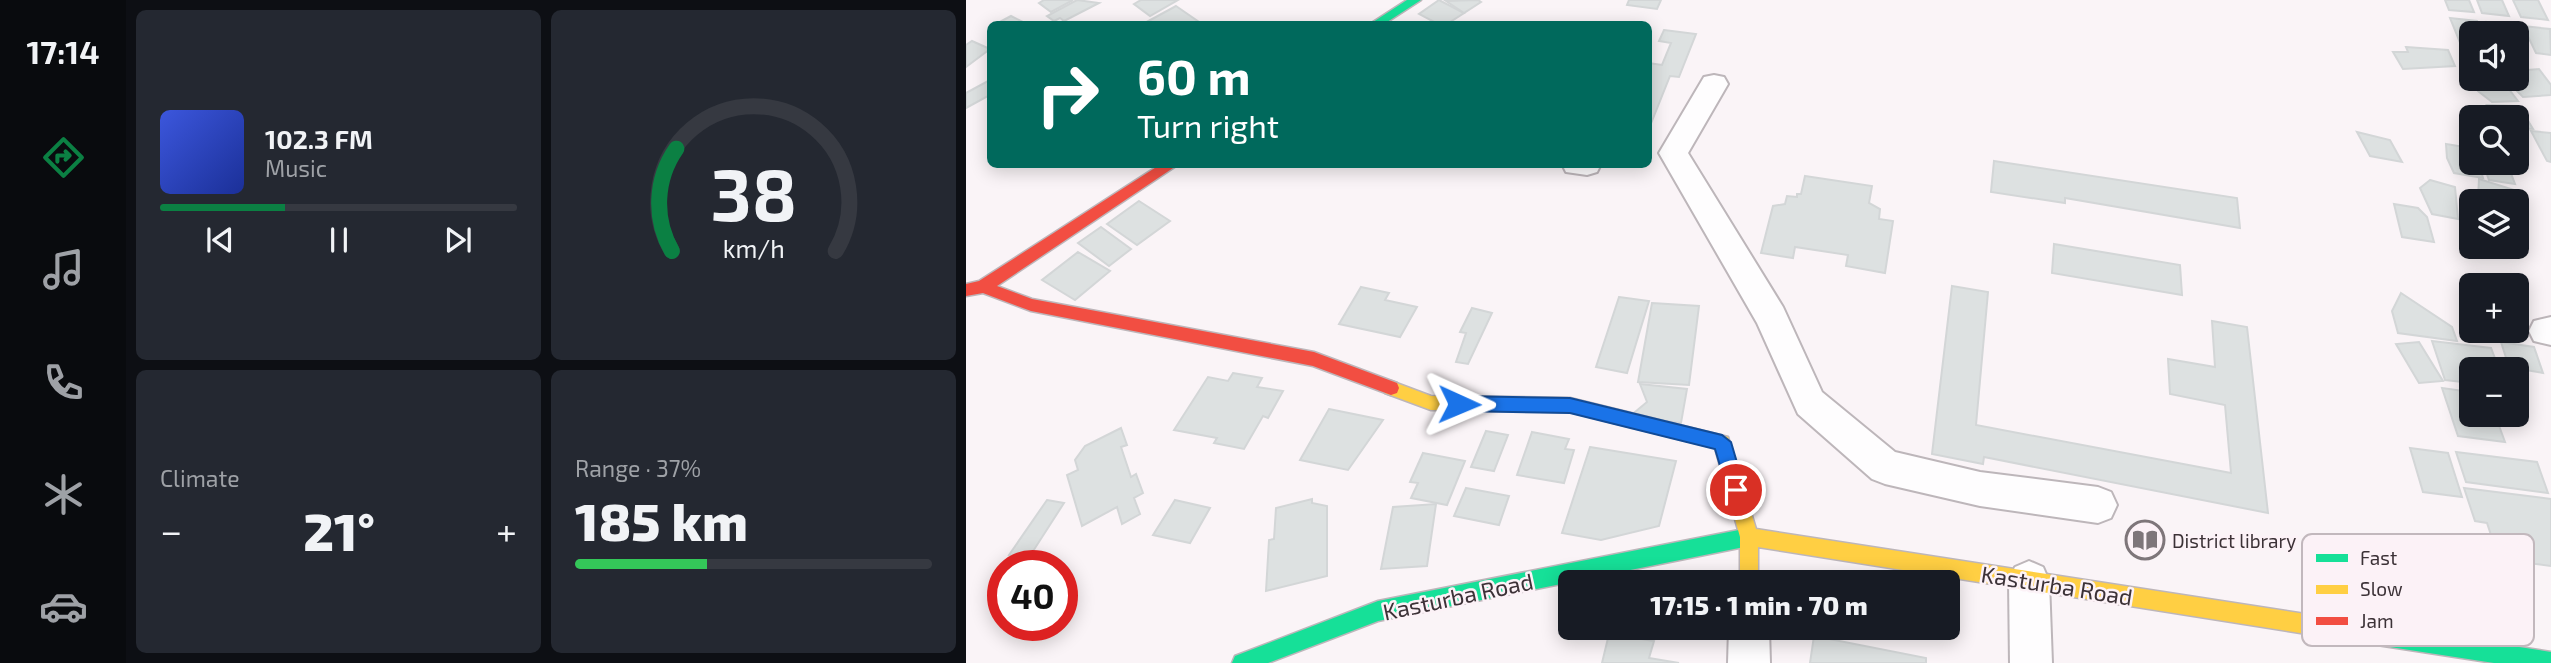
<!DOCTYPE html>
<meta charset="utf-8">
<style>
:root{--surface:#171b24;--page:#242831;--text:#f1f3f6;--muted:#9ea1a6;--line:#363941;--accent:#0b8043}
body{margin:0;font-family:"Exo 2",sans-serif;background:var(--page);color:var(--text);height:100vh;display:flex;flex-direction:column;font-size:26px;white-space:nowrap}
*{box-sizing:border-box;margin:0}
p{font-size:23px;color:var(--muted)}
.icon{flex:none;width:38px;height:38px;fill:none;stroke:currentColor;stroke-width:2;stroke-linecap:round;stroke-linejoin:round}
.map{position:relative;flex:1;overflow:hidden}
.side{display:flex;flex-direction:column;gap:10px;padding:10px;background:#0d0f14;width:840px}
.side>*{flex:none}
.guide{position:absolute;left:21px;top:21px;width:665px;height:147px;border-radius:10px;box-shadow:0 4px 18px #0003;background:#00695c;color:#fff;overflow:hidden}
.fabs{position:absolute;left:1493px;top:21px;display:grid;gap:14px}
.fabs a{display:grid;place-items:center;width:70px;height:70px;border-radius:10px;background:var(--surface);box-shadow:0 4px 18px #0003;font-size:35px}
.speed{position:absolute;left:21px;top:550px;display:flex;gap:14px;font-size:35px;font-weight:700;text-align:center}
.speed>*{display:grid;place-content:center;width:91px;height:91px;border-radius:50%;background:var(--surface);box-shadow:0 4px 18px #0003;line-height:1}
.speed .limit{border:10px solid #d22;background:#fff;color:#111}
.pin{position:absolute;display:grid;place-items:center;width:60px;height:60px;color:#fff;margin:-30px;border:4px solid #fff;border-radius:50%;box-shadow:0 2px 7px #0007}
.me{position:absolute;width:77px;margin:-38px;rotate:91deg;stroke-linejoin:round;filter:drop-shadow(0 0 5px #0008)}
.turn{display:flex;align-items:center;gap:24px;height:147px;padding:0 35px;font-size:32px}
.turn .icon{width:91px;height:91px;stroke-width:2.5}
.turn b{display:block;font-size:49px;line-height:60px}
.big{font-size:52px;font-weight:800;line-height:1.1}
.side .tile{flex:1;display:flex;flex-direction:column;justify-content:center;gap:10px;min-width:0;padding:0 24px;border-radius:10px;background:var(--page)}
.side .dial{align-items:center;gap:0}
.dial svg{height:182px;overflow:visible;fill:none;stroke:var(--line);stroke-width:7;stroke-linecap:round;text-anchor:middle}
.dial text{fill:var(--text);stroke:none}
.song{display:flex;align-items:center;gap:21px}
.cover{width:84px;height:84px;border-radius:10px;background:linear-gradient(135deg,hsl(230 70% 55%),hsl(230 70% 35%))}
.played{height:7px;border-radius:4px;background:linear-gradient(90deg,var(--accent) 35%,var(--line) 35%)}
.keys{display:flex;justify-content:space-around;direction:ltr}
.heat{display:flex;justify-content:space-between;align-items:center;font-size:38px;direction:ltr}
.charge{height:10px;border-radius:5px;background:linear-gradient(90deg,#34c759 37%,var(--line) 0)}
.side .tiles{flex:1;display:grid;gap:10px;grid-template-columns:repeat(2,1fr)}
.trip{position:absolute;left:592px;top:570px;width:402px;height:70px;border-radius:10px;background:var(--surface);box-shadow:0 4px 18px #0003;font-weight:800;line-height:70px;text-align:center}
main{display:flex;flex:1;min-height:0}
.menu{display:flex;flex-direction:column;width:126px;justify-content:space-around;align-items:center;background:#090b0e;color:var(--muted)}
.menu .icon{width:49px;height:49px}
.menu .selected{color:var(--accent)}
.menu b{font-size:32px;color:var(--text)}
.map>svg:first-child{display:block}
.building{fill:#dde1e1;stroke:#d3d6d7;stroke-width:2}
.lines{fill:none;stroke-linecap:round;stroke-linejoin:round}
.street-casing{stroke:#bdb6ba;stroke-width:4}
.fast-casing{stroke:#bdb6ba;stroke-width:3}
.slow-casing{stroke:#bdb6ba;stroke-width:3}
.jam-casing{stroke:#bdb6ba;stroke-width:3}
.street{fill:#fefdfe;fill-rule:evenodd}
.fast{fill:#16e098;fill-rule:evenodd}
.slow{fill:#ffcf43;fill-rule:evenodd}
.jam{fill:#f24e42;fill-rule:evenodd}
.route{fill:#1a73e8;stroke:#114b97;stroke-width:2}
.labels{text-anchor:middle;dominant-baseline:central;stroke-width:5;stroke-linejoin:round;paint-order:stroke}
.poi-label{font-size:19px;fill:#3c3237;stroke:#fcf2f7;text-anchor:start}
.near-street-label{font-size:23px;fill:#3c3237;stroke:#fcf2f7}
.key{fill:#fcf2f7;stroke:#c2b8bd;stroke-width:2}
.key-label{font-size:19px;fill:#3c3237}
</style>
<main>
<nav class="menu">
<b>17:14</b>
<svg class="icon selected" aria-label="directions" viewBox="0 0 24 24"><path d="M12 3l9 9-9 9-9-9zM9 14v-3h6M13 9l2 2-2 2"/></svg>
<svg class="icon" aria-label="music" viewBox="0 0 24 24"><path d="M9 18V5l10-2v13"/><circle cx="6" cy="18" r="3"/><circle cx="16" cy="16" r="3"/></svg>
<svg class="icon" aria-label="phone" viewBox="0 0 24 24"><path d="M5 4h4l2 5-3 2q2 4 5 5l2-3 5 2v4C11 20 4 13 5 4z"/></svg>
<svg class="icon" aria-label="climate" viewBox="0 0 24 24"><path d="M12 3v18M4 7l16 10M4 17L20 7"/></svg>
<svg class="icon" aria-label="car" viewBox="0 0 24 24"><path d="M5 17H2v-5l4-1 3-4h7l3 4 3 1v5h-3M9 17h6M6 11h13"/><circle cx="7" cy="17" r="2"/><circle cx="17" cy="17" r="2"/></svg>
</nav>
<section class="side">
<div class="tiles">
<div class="tile">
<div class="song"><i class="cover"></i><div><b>102.3 FM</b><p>Music</p></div></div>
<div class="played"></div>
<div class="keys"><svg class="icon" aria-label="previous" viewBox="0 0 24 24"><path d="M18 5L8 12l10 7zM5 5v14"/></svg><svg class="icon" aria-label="pause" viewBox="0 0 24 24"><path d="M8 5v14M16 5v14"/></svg><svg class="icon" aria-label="next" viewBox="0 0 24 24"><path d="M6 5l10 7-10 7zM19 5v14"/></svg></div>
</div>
<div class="tile dial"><svg viewBox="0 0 100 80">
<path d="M14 69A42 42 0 1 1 86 69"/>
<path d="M14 69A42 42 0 0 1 16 24" stroke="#0b8043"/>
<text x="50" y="56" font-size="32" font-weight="700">38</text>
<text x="50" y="72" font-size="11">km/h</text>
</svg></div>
<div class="tile"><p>Climate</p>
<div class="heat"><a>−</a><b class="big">21°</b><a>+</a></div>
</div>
<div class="tile"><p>Range · 37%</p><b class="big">185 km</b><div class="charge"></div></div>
</div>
</section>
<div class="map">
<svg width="1585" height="663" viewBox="0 0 1585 663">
<rect width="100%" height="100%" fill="#faf4f7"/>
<g class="building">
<path d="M 78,0 L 107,0 L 85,12 L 73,3 Z"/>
<path d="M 111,0 L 133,3 L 98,21 L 94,18 L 88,21 L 81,16 Z"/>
<path d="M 175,0 L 212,0 L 184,16 L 168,4 Z"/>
<path d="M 473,0 L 498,13 L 481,24 L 472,24 L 453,14 Z"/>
<path d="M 512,0 L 515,2 L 498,13 L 480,1 Z"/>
<path d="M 663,0 L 695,0 L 691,9 L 661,5 Z"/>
<path d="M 1479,0 L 1503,0 L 1508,12 L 1483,10 Z"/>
<path d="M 1511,0 L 1536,0 L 1543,16 L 1516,13 Z"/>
<path d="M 1547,0 L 1572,0 L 1582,20 L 1555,17 Z"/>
<path d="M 210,6 L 236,24 L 177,24 Z"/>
<path d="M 45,16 L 55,21 L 49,24 L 30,24 Z"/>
<path d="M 1484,18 L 1511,21 L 1516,33 L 1505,33 L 1505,46 L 1495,45 Z"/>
<path d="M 1521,22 L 1546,25 L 1550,33 L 1526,33 Z"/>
<path d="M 1557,26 L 1584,29 L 1585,55 L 1570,53 Z"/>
<path d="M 698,30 L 730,34 L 713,77 L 704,76 L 682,131 L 682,63 L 696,65 L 705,43 L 693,41 Z"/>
<path d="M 6,41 L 24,49 L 0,67 L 0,45 Z"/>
<path d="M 1440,47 L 1482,50 L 1489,66 L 1437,69 L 1427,52 L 1442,52 Z"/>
<path d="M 1505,66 L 1505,79 L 1535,79 L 1552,101 L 1526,102 L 1512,91 L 1495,67 Z"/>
<path d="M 1573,69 L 1585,85 L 1585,95 L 1557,97 L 1539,79 L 1550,79 L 1550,71 Z"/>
<path d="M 24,80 L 24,95 L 0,108 L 0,93 Z"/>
<path d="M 1521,105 L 1553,106 L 1567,129 L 1550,128 L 1550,117 L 1529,117 Z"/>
<path d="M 1565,131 L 1585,133 L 1585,162 L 1581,161 Z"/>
<path d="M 1391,132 L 1424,140 L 1436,162 L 1404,156 Z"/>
<path d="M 1480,144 L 1505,148 L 1505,163 L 1513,163 L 1517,178 L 1488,173 L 1481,158 Z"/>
<path d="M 1028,161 L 1271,198 L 1274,228 L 1099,198 L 1099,203 L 1025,192 Z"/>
<path d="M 1517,163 L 1541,163 L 1549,184 L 1523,180 Z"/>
<path d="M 839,176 L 906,186 L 903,203 L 914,209 L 913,219 L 927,221 L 919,273 L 880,266 L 882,255 L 829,247 L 827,258 L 795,253 L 807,206 L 819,204 L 821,196 L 831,197 L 831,194 L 835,194 Z"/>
<path d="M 1513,179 L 1548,190 L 1548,201 L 1512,199 Z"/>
<path d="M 1464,180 L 1489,187 L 1492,219 L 1466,214 L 1454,188 Z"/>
<path d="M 173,201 L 204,221 L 171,245 L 141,224 Z"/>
<path d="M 1428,204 L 1452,208 L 1461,217 L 1468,242 L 1436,237 Z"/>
<path d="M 1495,220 L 1505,222 L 1505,247 L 1537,247 L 1540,256 L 1504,251 Z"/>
<path d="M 135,227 L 165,249 L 143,266 L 112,243 Z"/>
<path d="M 1088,244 L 1214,265 L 1216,295 L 1086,273 Z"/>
<path d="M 112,252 L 144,271 L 109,300 L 76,280 Z"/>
<path d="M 986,286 L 1022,292 L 1010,425 L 1265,473 L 1259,405 L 1204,394 L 1202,359 L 1249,367 L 1246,321 L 1281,327 L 1302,513 L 1018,457 L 1017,464 L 966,454 Z"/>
<path d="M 395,287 L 423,293 L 419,300 L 451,307 L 434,337 L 373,324 Z"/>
<path d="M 1435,293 L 1486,327 L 1491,341 L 1432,333 L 1426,311 Z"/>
<path d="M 653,297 L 683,301 L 661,373 L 630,367 Z"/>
<path d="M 686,303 L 733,306 L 723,385 L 672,382 Z"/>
<path d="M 506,308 L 526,313 L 502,364 L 490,362 L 500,333 L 494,332 Z"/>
<path d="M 1466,341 L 1525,348 L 1533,369 L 1505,369 L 1505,383 L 1479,380 Z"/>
<path d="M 1453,342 L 1477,381 L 1453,383 L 1430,344 Z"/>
<path d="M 1535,342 L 1568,347 L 1577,373 L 1543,367 Z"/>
<path d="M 267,373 L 296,378 L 291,387 L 317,391 L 302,418 L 297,416 L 278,449 L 248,443 L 251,438 L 208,430 L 242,377 L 262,381 Z"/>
<path d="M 674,384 L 721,389 L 715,423 L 663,417 L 681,402 Z"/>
<path d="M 1476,388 L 1505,392 L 1505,415 L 1529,415 L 1539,442 L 1492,436 Z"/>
<path d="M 363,409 L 417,420 L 382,470 L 334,460 Z"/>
<path d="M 155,428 L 161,445 L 155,447 L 165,477 L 170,474 L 177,493 L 168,498 L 174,514 L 156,524 L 151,507 L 116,526 L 101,475 L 112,470 L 109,460 L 119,446 Z"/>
<path d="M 520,431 L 542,435 L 528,471 L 505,467 Z"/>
<path d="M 566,432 L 603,439 L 599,449 L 608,450 L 598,483 L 551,475 Z"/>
<path d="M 624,447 L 710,461 L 693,526 L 635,540 L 596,533 Z"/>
<path d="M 1444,448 L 1482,453 L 1496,497 L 1457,492 Z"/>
<path d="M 1490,452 L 1571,462 L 1582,493 L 1500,482 Z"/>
<path d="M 457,453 L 499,461 L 481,505 L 445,498 L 452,483 L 444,482 Z"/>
<path d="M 500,488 L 543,496 L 533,525 L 488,516 Z"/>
<path d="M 1498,488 L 1585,499 L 1585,566 L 1554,562 L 1550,550 L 1529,547 L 1521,523 L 1509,521 Z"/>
<path d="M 346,499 L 346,503 L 361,506 L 361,576 L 300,591 L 303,540 L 308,539 L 310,508 Z"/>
<path d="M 81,500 L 98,503 L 62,559 L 43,555 Z"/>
<path d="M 209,500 L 244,508 L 224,543 L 187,535 Z"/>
<path d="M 470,504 L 461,566 L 415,569 L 427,507 Z"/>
<path d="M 643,634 L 688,641 L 683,658 L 713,663 L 636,663 Z"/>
<path d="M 848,636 L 960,658 L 960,663 L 844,663 Z"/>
</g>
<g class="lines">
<defs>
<g id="street">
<path d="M 748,75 L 758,77 L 762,84 L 722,153 L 817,307 L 856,392 L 929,452 L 1014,472 L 1132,487 L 1145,492 L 1151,505 L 1145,518 L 1132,523 L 1014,506 L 919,484 L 906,479 L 832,414 L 791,323 L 693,153 L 738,77 Z"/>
<path d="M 596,164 L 635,164 L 631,172 L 621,175 L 600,172 Z"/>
<path d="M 1585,317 L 1585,345 L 1568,341 L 1563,331 L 1568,321 Z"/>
<path d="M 1063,561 L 1077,567 L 1083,581 L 1086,663 L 1044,663 L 1043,581 L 1049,567 Z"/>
<path d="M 763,628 L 803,628 L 804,663 L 762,663 Z"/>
</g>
<g id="fast">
<path d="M 441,0 L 455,0 L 418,24 L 404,24 Z"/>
<path d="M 783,528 L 789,531 L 792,537 L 789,543 L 783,546 L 412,621 L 302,663 L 266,663 L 269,656 L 412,601 Z"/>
<path d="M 1372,619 L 1585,652 L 1585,663 L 1528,663 L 1372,639 L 1365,636 L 1362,629 L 1365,622 Z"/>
</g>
<path id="slow" d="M 425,381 L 465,396 L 604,398 L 762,437 L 790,529 L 1372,619 L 1379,622 L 1382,629 L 1379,636 L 1372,639 L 792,547 L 792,583 L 774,583 L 774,537 L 749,448 L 604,412 L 465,410 L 419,393 L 417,388 L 419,383 Z"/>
<path id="jam" d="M 195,164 L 213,164 L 31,286 L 66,299 L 348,352 L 431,383 L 433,388 L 431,393 L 425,395 L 347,366 L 65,311 L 17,293 L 0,296 L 0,284 L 13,281 Z"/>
</defs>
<use href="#street" class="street-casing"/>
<use href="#fast" class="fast-casing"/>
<use href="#slow" class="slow-casing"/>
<use href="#jam" class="jam-casing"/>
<use href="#street" class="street"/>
<use href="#fast" class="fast"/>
<use href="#slow" class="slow"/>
<use href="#jam" class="jam"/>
</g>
<path class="route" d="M 493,396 L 604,398 L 756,435 L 765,442 L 779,490 L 776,496 L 770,498 L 763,496 L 749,449 L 604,413 L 493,411 L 485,404 Z"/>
<defs>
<symbol id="library-ring" viewBox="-11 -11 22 22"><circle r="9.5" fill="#fcf2f7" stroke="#7e767a" stroke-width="1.5"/><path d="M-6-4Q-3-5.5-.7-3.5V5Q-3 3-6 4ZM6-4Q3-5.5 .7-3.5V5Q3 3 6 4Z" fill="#7e767a"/></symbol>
</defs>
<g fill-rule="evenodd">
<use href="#library-ring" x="1157" y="518" width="44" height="44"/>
</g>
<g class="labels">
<g class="poi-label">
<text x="1206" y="540">District library</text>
</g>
<g class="near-street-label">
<text transform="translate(1091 585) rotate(9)">Kasturba Road</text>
<text transform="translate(492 596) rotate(-12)">Kasturba Road</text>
</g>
</g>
<rect x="1336" y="534" width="232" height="112" rx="10" class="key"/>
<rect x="1350" y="554" width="32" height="8" fill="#16e098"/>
<rect x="1350" y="585" width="32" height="9" fill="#ffcf43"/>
<rect x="1350" y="617" width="32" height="8" fill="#f24e42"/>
<g class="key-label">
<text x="1394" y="565">Fast</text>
<text x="1394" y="596">Slow</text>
<text x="1394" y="628">Jam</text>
</g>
</svg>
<div class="fabs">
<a><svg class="icon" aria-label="sound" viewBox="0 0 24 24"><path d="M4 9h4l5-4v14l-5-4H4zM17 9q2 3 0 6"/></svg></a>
<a><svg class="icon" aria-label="search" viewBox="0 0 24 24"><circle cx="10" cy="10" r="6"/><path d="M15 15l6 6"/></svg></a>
<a><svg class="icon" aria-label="layers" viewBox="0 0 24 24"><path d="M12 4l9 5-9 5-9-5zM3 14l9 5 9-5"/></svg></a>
<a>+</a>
<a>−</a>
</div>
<div class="speed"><div class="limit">40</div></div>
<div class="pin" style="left:770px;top:490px;background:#d93025"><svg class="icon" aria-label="arrive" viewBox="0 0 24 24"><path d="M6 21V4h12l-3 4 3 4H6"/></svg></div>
<svg class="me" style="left:493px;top:404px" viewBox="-20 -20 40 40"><path d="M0-17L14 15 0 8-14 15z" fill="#1a73e8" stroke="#fff" stroke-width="4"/></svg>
<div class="trip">17:15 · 1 min · 70 m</div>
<div class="guide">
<div class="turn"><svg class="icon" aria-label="right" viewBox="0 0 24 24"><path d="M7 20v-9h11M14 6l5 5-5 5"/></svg><div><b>60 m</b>Turn right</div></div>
</div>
</div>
</main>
